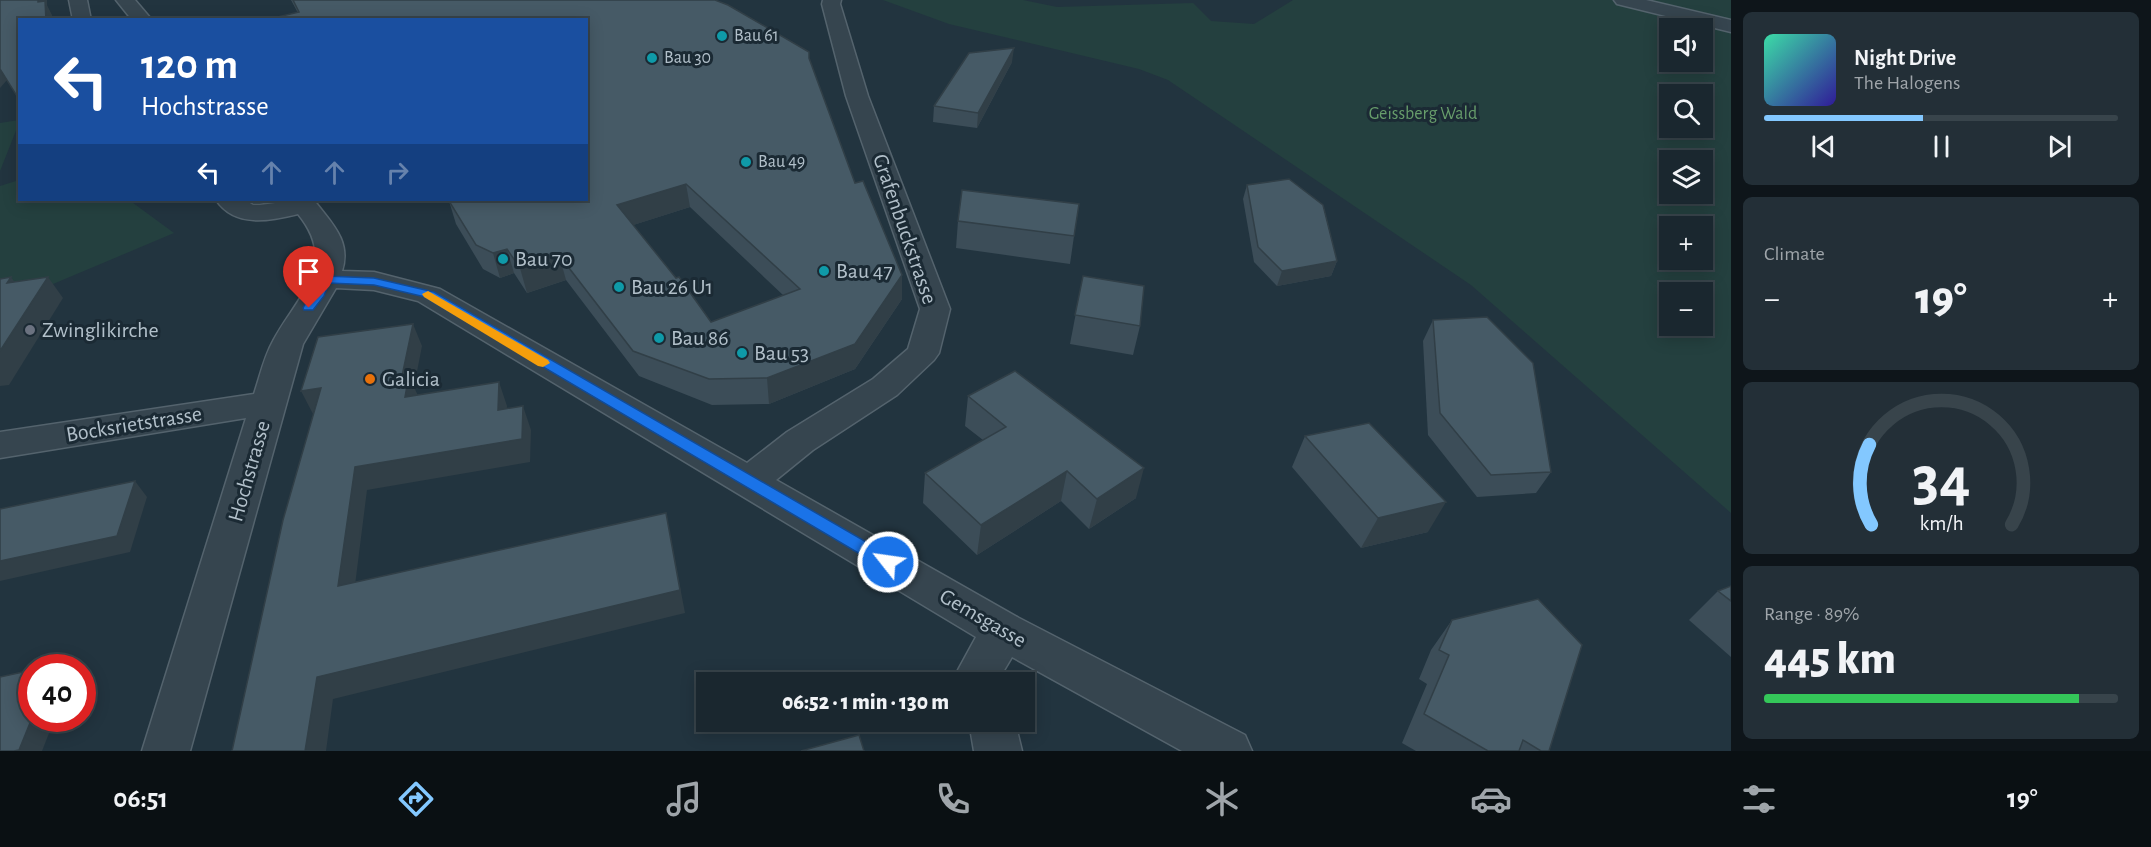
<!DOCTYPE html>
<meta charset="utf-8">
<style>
:root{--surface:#1a272f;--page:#232f37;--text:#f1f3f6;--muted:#9fa5aa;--line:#38444b;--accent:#83c8ff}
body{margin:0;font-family:"Alegreya Sans",sans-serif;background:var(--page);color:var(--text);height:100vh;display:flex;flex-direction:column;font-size:22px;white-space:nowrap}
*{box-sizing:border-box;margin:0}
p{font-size:20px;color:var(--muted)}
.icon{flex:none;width:33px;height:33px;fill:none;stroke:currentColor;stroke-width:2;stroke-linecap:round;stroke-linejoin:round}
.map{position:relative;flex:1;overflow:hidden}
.panel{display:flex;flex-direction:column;gap:12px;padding:12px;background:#0e151a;width:420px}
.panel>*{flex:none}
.hud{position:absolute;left:18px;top:18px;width:570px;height:183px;border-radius:0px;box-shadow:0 3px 15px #0003,0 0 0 2px var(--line);background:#1a4fa0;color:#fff;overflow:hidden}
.fabs{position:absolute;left:1659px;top:18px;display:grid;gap:12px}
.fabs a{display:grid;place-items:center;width:54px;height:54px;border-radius:0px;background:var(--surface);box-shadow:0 3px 15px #0003,0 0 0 2px var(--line);font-size:30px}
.speed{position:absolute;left:18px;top:654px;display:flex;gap:12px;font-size:30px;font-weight:700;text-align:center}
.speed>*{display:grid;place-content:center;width:78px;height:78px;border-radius:50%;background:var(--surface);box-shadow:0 3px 15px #0003,0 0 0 2px var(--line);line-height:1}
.speed .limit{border:9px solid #d22;background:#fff;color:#111}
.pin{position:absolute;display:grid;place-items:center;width:51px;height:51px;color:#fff;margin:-62px -26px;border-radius:50% 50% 50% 0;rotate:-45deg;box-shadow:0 0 6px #0007}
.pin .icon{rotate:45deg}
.me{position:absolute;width:66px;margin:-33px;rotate:300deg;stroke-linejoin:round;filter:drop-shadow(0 0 4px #0008)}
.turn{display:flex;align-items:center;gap:21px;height:126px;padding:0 24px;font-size:27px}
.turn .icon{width:78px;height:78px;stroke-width:2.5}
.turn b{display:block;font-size:42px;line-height:51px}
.lanes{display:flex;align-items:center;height:57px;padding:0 24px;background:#0003;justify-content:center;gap:30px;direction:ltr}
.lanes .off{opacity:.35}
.big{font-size:45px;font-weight:800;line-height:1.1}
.panel .card{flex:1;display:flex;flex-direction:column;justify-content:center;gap:9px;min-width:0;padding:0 21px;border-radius:9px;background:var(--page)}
.panel .dial{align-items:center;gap:0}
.dial svg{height:156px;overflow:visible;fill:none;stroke:var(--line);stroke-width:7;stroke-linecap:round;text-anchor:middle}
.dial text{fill:var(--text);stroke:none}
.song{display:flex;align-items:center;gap:18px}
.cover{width:72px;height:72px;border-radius:9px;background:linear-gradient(135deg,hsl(160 70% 55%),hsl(250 70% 35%))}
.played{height:6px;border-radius:3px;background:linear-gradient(90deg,var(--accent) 45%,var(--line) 45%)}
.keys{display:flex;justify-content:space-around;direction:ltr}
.heat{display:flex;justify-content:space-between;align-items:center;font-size:33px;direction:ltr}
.charge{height:9px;border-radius:4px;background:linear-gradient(90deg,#34c759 89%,var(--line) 0)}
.trip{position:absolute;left:696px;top:672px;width:339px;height:60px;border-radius:0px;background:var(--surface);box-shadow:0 3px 15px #0003,0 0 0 2px var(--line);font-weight:800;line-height:60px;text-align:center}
.tab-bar{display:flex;height:96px;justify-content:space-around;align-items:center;background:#0a1013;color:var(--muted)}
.tab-bar .icon{width:42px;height:42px}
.tab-bar .active{color:var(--accent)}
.tab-bar b{font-size:27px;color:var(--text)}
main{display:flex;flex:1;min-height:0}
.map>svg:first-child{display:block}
.green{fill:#24403f;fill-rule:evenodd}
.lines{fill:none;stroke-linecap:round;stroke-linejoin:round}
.minor-casing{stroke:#54636d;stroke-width:3}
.minor{fill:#36454f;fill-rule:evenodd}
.wall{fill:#3c4d58;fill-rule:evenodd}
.shaded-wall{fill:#313f47}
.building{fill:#465a66;stroke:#313f47;stroke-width:1.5;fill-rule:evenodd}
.route{fill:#1a73e8;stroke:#114b97;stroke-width:1.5}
.slow{fill:#f59e0b}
.culture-dot{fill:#0f9aa8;stroke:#1b2a34;stroke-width:2}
.worship-dot{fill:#6b7280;stroke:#1b2a34;stroke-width:2}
.food-dot{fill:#e8710a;stroke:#1b2a34;stroke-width:2}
.labels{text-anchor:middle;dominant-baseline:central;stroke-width:6;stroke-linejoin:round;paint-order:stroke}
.far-poi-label{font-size:18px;fill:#b2c0ca;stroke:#1b2a34;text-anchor:start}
.far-park-label{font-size:18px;fill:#679d6b;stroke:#1b2a34}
.street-label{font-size:22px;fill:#b2c0ca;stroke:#1b2a34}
.poi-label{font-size:22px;fill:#b2c0ca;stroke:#1b2a34;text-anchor:start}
</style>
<main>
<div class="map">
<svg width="1731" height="751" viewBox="0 0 1731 751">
<rect width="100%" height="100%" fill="#22343f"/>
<g class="green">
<path d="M 883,0 L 1023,0 L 1057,7 L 1193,3 L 1211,21 L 1254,24 L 1293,0 L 1731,0 L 1731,513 L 1471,285 L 1168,80 L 1139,69 L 949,24 ZM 1670,28 L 1702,28 L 1702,62 L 1670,62 ZM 1670,94 L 1702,94 L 1702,128 L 1670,128 ZM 1670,160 L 1702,160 L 1702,194 L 1670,194 ZM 1670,226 L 1702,226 L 1702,260 L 1670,260 ZM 1670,292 L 1702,292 L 1702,326 L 1670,326 Z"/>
<path d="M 19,120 L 19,123 L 0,171 L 0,123 Z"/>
<path d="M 19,180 L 20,200 L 129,200 L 174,233 L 27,295 L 0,299 L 0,186 Z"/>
</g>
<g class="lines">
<defs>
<g id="minor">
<path d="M 69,0 L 87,0 L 91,20 L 73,20 Z"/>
<path d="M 116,0 L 135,0 L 152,20 L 132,20 Z"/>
<path d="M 823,0 L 841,0 L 840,4 L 868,96 L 950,309 L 939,353 L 934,360 L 897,395 L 813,450 L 776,480 L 1019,618 L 1245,735 L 1252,751 L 1182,751 L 1012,657 L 1003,672 L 1005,682 L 961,682 L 958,670 L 976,637 L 418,301 L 374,290 L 336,288 L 303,344 L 190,751 L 142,751 L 246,418 L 0,458 L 0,432 L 254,394 C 260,376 264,357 273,341 C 296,297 340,265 298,214 C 270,221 235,228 216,200 L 245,200 L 253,205 L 260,205 L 283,202 L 287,200 L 314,200 C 330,222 352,240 342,271 L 374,272 L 440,289 L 747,463 L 787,432 L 873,379 L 908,349 L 920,309 L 846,96 L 822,4 Z"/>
<path d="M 1614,0 L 1646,0 L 1731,20 L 1731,32 L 1617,4 Z"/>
<path d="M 969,722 L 1015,722 L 1022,751 L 974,751 Z"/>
</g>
</defs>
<use href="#minor" class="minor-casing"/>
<use href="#minor" class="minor"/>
</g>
<g class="wall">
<path d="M 291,0 L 715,0 L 809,58 L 855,183 L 902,275 L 902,299 L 855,369 L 769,404 L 712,405 L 639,376 L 566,280 L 527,293 L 514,273 L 500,278 L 483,269 L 456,224 L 449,201 L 450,200 L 449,200 L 586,200 L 586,20 L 298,13 ZM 690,207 L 783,295 L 711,322 L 633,225 Z"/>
<path d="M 1012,62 L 977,128 L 933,122 L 934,106 Z"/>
<path d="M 1247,185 L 1337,261 L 1331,276 L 1277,286 L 1254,262 L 1243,199 Z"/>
<path d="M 958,221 L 1074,236 L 1070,264 L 956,248 Z"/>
<path d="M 1083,276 L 1140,326 L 1133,355 L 1070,344 Z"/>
<path d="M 1433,320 L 1551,472 L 1536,493 L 1477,497 L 1428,435 L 1423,341 Z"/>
<path d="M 968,396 L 1136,498 L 1089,529 L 1061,501 L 977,555 L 923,503 L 925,473 L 983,440 L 965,426 Z"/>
<path d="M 1305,436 L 1428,532 L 1361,548 L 1292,467 Z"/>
<path d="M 1731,586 L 1731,657 L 1689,620 L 1718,591 Z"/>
<path d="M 1452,620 L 1549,751 L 1416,751 L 1402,743 L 1427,684 L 1419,679 L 1431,650 Z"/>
</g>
<g class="shaded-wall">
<path d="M 38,0 L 47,0 L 47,5 L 52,15 L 53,20 L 46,20 L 38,2 Z"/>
<path d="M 1014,48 L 1012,62 L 977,128 L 978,113 Z"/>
<path d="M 0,69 L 7,80 L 0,88 Z"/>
<path d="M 686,184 L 690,207 L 621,229 L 617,205 Z"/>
<path d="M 507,249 L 514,273 L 500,278 L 493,253 Z"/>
<path d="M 559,255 L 566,280 L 527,293 L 520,268 Z"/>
<path d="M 1337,261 L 1331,276 L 1277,286 L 1282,271 Z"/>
<path d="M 902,275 L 902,299 L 855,369 L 769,404 L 767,378 Z"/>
<path d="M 11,277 L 26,298 L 7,283 Z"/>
<path d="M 48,277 L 63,298 L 9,385 L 0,386 L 0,351 Z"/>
<path d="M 413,324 L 422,346 L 414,387 L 419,398 L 405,397 L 402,376 Z"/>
<path d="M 499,382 L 507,406 L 506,434 L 498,410 Z"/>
<path d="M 321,388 L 313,414 L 301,391 Z"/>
<path d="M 523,406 L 531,430 L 530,462 L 367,490 L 352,609 L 338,586 L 355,467 Z"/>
<path d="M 1144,468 L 1136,498 L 1089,529 L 1097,499 Z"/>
<path d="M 1067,471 L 1061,501 L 977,555 L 981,525 Z"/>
<path d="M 135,481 L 147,497 L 130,552 L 0,581 L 0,561 Z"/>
<path d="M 1446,502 L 1428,532 L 1361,548 L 1378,518 Z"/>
<path d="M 666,513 L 685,613 L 333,699 L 326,751 L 305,751 L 317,677 Z"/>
<path d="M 32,718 L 55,718 L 42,751 L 14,751 Z"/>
</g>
<g class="building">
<path d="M 0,0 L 38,0 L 38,2 L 45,1 L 46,20 L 20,20 L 20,101 L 0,69 Z"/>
<path d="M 293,0 L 715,0 L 728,5 L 809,52 L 809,58 L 855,183 L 863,181 L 902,275 L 855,344 L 767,378 L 709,379 L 633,351 L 559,255 L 520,268 L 507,249 L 493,253 L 476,245 L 449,201 L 453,200 L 586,200 L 586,20 L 265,20 L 299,12 ZM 686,184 L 800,289 L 711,322 L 679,277 L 676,278 L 617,205 Z"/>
<path d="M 1014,48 L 978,113 L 934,106 L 969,53 Z"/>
<path d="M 1289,179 L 1323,205 L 1337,261 L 1282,271 L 1258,247 L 1247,185 Z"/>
<path d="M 962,190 L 1079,204 L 1074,236 L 958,221 Z"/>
<path d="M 1083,276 L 1144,286 L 1140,326 L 1075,315 Z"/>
<path d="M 11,277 L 7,283 L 48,277 L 0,351 L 0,279 Z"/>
<path d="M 1487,317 L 1533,363 L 1551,472 L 1491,475 L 1440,413 L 1433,320 Z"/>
<path d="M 413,324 L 402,376 L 409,375 L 405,397 L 499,382 L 498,410 L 523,406 L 522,439 L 355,467 L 338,586 L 666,513 L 680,590 L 317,677 L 305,751 L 232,751 L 283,520 L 321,388 L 301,391 L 318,337 Z"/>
<path d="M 1015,371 L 1144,468 L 1097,499 L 1067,471 L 981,525 L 925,473 L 1006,427 L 968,396 Z"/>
<path d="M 1369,423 L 1446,502 L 1378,518 L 1305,436 Z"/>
<path d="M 135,481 L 117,536 L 0,561 L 0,509 Z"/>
<path d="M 1731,586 L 1731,601 L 1718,591 Z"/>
<path d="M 1538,599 L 1582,645 L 1549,751 L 1541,751 L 1523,740 L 1519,751 L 1488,751 L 1424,714 L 1449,655 L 1439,650 L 1452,620 Z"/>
<path d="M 55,665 L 54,668 L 42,668 Z"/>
<path d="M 32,670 L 32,718 L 19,750 L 14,751 L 0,751 L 0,677 Z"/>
<path d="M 859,735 L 864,751 L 801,751 Z"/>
</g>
<path class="route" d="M 325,276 L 374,278 L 434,292 L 894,558 L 896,562 L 894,567 L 888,569 L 882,567 L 425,297 L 374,285 L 329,283 L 324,296 L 313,310 L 304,310 L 303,308 C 308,300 318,278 325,276 Z"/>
<path class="slow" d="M 428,291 L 548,360 L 550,363 L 543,367 L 538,366 L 424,297 L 422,294 Z"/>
<g class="culture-dot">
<circle cx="722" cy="36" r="6"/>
<circle cx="652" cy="58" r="6"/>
<circle cx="746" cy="162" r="6"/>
<circle cx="503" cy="259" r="6"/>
<circle cx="824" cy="271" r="6"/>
<circle cx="619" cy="287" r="6"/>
<circle cx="659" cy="338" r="6"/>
<circle cx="742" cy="353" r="6"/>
</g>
<circle class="worship-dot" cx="30" cy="330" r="6"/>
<circle class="food-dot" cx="370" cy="379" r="6"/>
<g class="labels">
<g class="far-poi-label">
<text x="734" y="36">Bau 61</text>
<text x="664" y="58">Bau 30</text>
<text x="758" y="162">Bau 49</text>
</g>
<g class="far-park-label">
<text x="1423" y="114">Geissberg Wald</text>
</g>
<g class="street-label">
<text transform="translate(905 229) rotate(71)">Grafenbuckstrasse</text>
<text transform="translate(134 424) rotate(-9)">Bocksrietstrasse</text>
<text transform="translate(249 471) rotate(-74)">Hochstrasse</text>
<text transform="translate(983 618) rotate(30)">Gemsgasse</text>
</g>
<g class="poi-label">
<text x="515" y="259">Bau 70</text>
<text x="836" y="271">Bau 47</text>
<text x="631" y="287">Bau 26 U1</text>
<text x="42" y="330">Zwinglikirche</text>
<text x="671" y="338">Bau 86</text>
<text x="754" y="353">Bau 53</text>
<text x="382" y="379">Galicia</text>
</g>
</g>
</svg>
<div class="fabs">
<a><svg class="icon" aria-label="sound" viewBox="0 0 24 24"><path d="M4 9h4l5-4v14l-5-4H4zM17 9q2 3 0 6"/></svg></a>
<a><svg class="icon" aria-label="search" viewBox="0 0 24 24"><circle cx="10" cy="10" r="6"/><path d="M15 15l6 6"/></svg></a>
<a><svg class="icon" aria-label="layers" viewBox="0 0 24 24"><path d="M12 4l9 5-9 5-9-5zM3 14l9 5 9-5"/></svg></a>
<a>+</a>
<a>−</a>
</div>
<div class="speed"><div class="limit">40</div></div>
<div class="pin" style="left:309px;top:308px;background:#d93025"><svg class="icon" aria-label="arrive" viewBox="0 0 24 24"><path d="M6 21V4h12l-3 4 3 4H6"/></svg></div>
<svg class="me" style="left:888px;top:562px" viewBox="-20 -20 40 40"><circle r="17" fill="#1a73e8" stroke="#fff" stroke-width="3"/><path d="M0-11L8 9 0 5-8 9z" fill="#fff"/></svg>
<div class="trip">06:52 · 1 min · 130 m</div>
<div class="hud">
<div class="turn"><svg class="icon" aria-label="left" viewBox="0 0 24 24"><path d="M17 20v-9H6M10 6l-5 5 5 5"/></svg><div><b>120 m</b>Hochstrasse</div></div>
<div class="lanes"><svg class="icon" aria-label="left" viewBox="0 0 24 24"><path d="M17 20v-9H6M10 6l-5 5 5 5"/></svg><svg class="icon off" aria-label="ahead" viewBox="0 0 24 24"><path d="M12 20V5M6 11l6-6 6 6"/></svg><svg class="icon off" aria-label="ahead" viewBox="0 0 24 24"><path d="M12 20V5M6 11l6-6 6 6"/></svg><svg class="icon off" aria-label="right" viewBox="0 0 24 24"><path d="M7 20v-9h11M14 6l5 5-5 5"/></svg></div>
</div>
</div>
<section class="panel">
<div class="card">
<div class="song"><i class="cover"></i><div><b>Night Drive</b><p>The Halogens</p></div></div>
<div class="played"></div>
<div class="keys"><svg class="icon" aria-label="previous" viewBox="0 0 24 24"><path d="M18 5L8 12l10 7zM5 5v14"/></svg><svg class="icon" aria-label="pause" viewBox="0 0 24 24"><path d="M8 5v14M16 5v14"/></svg><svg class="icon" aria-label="next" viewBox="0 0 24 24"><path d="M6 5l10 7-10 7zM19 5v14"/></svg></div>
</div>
<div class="card"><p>Climate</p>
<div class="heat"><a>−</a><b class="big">19°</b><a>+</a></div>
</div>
<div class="card dial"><svg viewBox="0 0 100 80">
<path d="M14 69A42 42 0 1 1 86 69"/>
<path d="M14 69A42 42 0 0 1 13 28" stroke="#83c8ff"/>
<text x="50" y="56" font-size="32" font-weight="700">34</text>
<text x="50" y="72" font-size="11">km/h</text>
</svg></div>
<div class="card"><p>Range · 89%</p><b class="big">445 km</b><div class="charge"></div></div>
</section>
</main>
<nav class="tab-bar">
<b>06:51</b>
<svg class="icon active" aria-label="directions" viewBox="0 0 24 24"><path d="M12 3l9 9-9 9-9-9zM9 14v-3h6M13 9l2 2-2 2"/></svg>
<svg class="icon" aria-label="music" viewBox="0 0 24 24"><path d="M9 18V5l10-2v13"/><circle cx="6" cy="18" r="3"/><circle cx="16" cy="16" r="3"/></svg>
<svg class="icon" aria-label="phone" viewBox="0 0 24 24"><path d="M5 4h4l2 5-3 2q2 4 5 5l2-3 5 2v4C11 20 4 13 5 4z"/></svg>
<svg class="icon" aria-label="climate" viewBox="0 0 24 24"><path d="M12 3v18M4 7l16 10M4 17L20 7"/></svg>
<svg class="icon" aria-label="car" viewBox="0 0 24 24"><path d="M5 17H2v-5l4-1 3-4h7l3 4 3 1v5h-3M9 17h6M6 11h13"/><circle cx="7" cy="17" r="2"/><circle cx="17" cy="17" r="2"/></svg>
<svg class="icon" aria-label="filters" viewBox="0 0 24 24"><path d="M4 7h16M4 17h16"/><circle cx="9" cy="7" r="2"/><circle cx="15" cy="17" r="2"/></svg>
<b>19°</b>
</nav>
